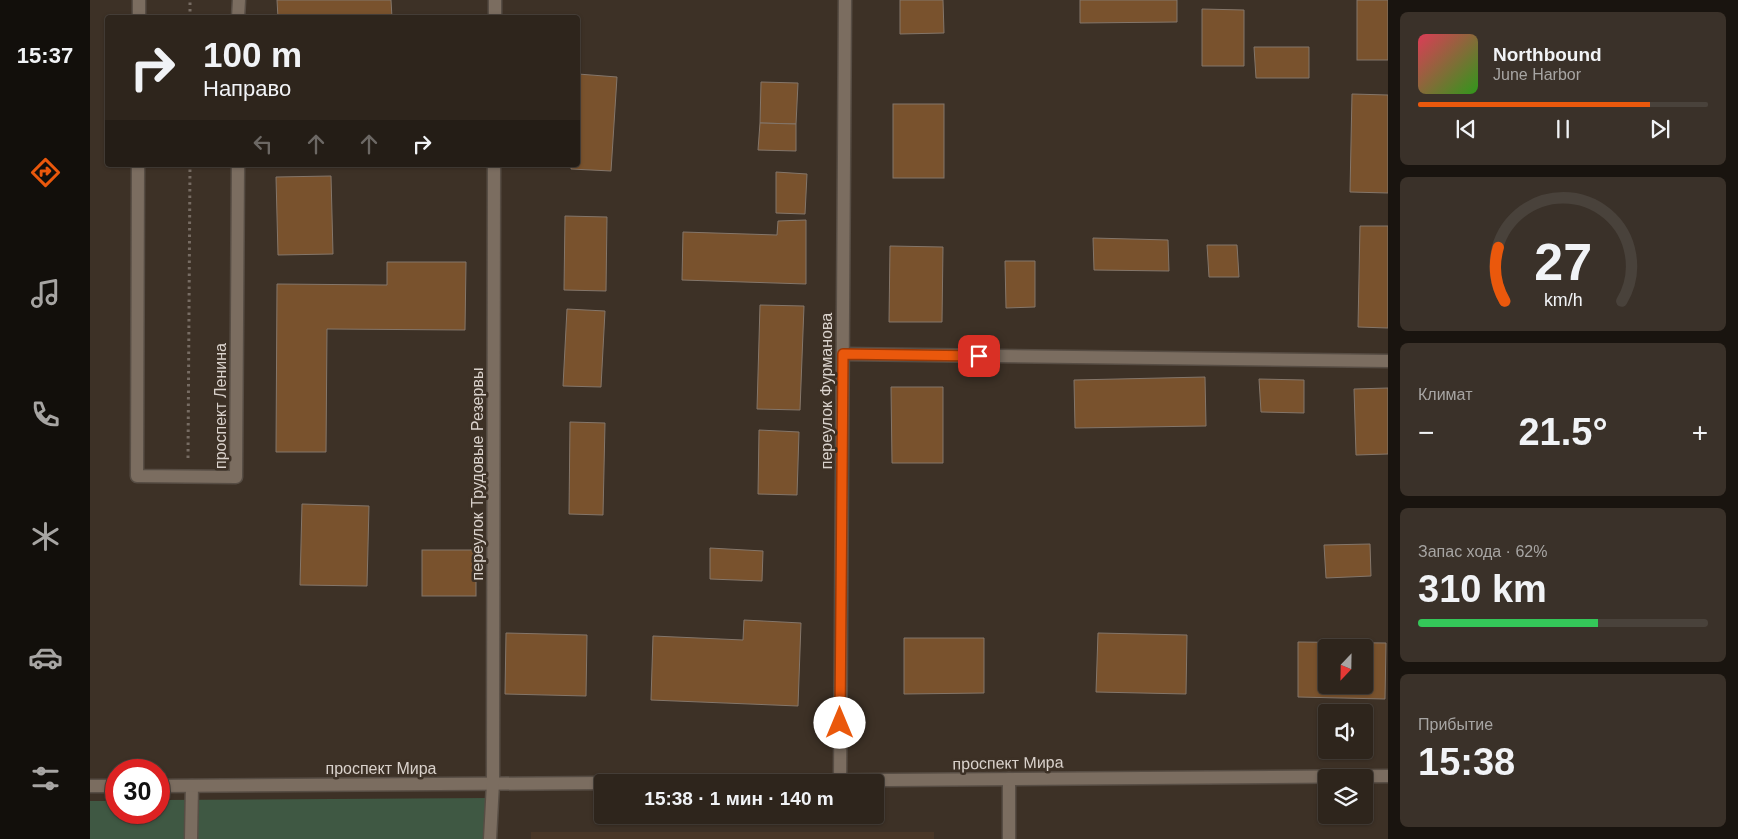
<!DOCTYPE html>
<html lang="ru">
<meta charset="utf-8">
<style>
:root{--surface:#2e251c;--page:#3a3129;--text:#f1f3f6;--muted:#a7a5a3;--line:#49423b;--accent:#ea580c}
body{margin:0;font-family:Helvetica,sans-serif;background:var(--page);color:var(--text);height:100vh;display:flex;flex-direction:column;font-size:19px;white-space:nowrap}
*{box-sizing:border-box;margin:0}
p{font-size:16px;color:var(--muted)}
.icon{flex:none;width:28px;height:28px;fill:none;stroke:currentColor;stroke-width:2;stroke-linecap:round;stroke-linejoin:round}
.map{position:relative;flex:1;overflow:hidden}
.panel{display:flex;flex-direction:column;gap:12px;padding:12px;background:#19140f;width:350px}
.panel>*{flex:none}
.top-card{position:absolute;left:15px;top:15px;width:475px;height:152px;border-radius:5px;box-shadow:0 1px 4px #0004,0 0 0 1px var(--line);background:#2e251c;color:var(--text);overflow:hidden}
.needle{width:32px;rotate:202deg}
.fabs{position:absolute;left:1228px;top:639px;display:grid;gap:10px}
.fabs a{display:grid;place-items:center;width:55px;height:55px;border-radius:5px;background:var(--surface);box-shadow:0 1px 4px #0004,0 0 0 1px var(--line);font-size:25px}
.speed{position:absolute;left:15px;top:759px;display:flex;gap:10px;font-size:25px;font-weight:700;text-align:center}
.speed>*{display:grid;place-content:center;width:65px;height:65px;border-radius:50%;background:var(--surface);box-shadow:0 1px 4px #0004,0 0 0 1px var(--line);line-height:1}
.speed .limit{border:8px solid #d22;background:#fff;color:#111}
.pin{position:absolute;display:grid;place-items:center;width:42px;height:42px;color:#fff;margin:-21px;border-radius:10px;box-shadow:0 2px 8px #0006}
.me{position:absolute;width:55px;margin:-28px;rotate:0deg;stroke-linejoin:round;filter:drop-shadow(0 0 4px #0008)}
.turn{display:flex;align-items:center;gap:18px;height:105px;padding:0 15px;font-size:22px}
.turn .icon{width:65px;height:65px;stroke-width:2.5}
.turn b{display:block;font-size:35px;line-height:42px}
.lanes{display:flex;align-items:center;height:48px;padding:0 15px;background:#0003;justify-content:center;gap:25px;direction:ltr}
.lanes .off{opacity:.35}
.big{font-size:38px;font-weight:800;line-height:1.1}
.panel .card{flex:1;display:flex;flex-direction:column;justify-content:center;gap:8px;min-width:0;padding:0 18px;border-radius:8px;background:var(--page)}
.panel .dial{align-items:center;gap:0}
.dial svg{height:130px;overflow:visible;fill:none;stroke:var(--line);stroke-width:7;stroke-linecap:round;text-anchor:middle}
.dial text{fill:var(--text);stroke:none}
.song{display:flex;align-items:center;gap:15px}
.cover{width:60px;height:60px;border-radius:8px;background:linear-gradient(135deg,hsl(350 70% 55%),hsl(110 70% 35%))}
.played{height:5px;border-radius:2px;background:linear-gradient(90deg,var(--accent) 80%,var(--line) 80%)}
.keys{display:flex;justify-content:space-around;direction:ltr}
.heat{display:flex;justify-content:space-between;align-items:center;font-size:28px;direction:ltr}
.charge{height:8px;border-radius:4px;background:linear-gradient(90deg,#34c759 62%,var(--line) 0)}
.trip{position:absolute;left:504px;top:774px;width:290px;height:50px;border-radius:5px;background:var(--surface);box-shadow:0 1px 4px #0004,0 0 0 1px var(--line);font-weight:800;line-height:50px;text-align:center}
main{display:flex;flex:1;min-height:0}
.menu{display:flex;flex-direction:column;width:90px;justify-content:space-around;align-items:center;background:#120f0b;color:var(--muted)}
.menu .icon{width:35px;height:35px}
.menu .selected{color:var(--accent)}
.menu b{font-size:22px;color:var(--text)}
.map>svg:first-child{display:block}
.built{fill:#493727}
.green{fill:#3f5843}
.building{fill:#79522d;stroke:#84766a;fill-rule:evenodd}
.lines{fill:none;stroke-linecap:round;stroke-linejoin:round}
.service-casing{stroke:#574d44;stroke-width:15}
.minor-casing{stroke:#574d44;stroke-width:15}
.path{stroke:#776c63;stroke-width:3;stroke-dasharray:2.5 4;stroke-linecap:butt}
.service{stroke:#7b6d60;stroke-width:12}
.minor{stroke:#7b6d60;stroke-width:12}
.route-casing{stroke:#983908;stroke-width:12}
.route{stroke:#ea580c;stroke-width:9}
.labels{text-anchor:middle;dominant-baseline:central;stroke-width:5;stroke-linejoin:round;paint-order:stroke}
.street-label{font-size:16px;fill:#dad2cc;stroke:#3d3126}
</style>
<main>
<nav class="menu">
<b>15:37</b>
<svg class="icon selected" aria-label="directions" viewBox="0 0 24 24"><path d="M12 3l9 9-9 9-9-9zM9 14v-3h6M13 9l2 2-2 2"/></svg>
<svg class="icon" aria-label="music" viewBox="0 0 24 24"><path d="M9 18V5l10-2v13"/><circle cx="6" cy="18" r="3"/><circle cx="16" cy="16" r="3"/></svg>
<svg class="icon" aria-label="phone" viewBox="0 0 24 24"><path d="M5 4h4l2 5-3 2q2 4 5 5l2-3 5 2v4C11 20 4 13 5 4z"/></svg>
<svg class="icon" aria-label="climate" viewBox="0 0 24 24"><path d="M12 3v18M4 7l16 10M4 17L20 7"/></svg>
<svg class="icon" aria-label="car" viewBox="0 0 24 24"><path d="M5 17H2v-5l4-1 3-4h7l3 4 3 1v5h-3M9 17h6M6 11h13"/><circle cx="7" cy="17" r="2"/><circle cx="17" cy="17" r="2"/></svg>
<svg class="icon" aria-label="filters" viewBox="0 0 24 24"><path d="M4 7h16M4 17h16"/><circle cx="9" cy="7" r="2"/><circle cx="15" cy="17" r="2"/></svg>
</nav>
<div class="map">
<svg width="1298" height="839" viewBox="0 0 1298 839">
<rect width="100%" height="100%" fill="#3d3126"/>
<rect class="built" x="441" y="832" width="403" height="7"/>
<path class="green" d="M 400,798 L 400,839 L 0,839 L 0,801 L 26,801 L 26,812 L 69,812 L 69,800 Z"/>
<g class="building">
<path d="M 187,0 L 301,0 L 302,18 L 188,18 Z"/>
<path d="M 810,0 L 853,0 L 854,33 L 810,34 Z"/>
<path d="M 990,0 L 1087,0 L 1087,22 L 990,23 Z"/>
<rect x="1267" y="0" width="31" height="60"/>
<path d="M 1112,9 L 1154,10 L 1154,66 L 1112,66 Z"/>
<path d="M 1164,47 L 1219,47 L 1219,78 L 1166,78 Z"/>
<path d="M 488,74 L 527,77 L 521,171 L 481,169 L 481,165 L 488,165 Z"/>
<path d="M 671,82 L 708,83 L 706,124 L 670,123 Z"/>
<path d="M 1262,94 L 1298,95 L 1298,193 L 1260,192 Z"/>
<rect x="803" y="104" width="51" height="74"/>
<path d="M 670,123 L 706,124 L 706,151 L 668,150 Z"/>
<path d="M 686,172 L 717,174 L 715,214 L 686,213 Z"/>
<path d="M 241,176 L 243,254 L 188,255 L 186,177 Z"/>
<path d="M 475,216 L 517,217 L 516,291 L 474,290 Z"/>
<path d="M 716,220 L 716,284 L 592,280 L 593,232 L 687,235 L 688,221 Z"/>
<path d="M 1270,226 L 1298,226 L 1298,328 L 1268,327 Z"/>
<path d="M 1003,238 L 1078,240 L 1079,271 L 1004,270 Z"/>
<path d="M 1117,245 L 1147,245 L 1149,277 L 1119,277 Z"/>
<path d="M 800,246 L 853,247 L 852,322 L 799,322 Z"/>
<path d="M 915,261 L 945,261 L 945,307 L 916,308 Z"/>
<path d="M 297,262 L 376,262 L 375,330 L 237,329 L 236,452 L 186,452 L 187,284 L 297,285 Z"/>
<path d="M 670,305 L 714,306 L 710,410 L 667,409 Z"/>
<path d="M 477,309 L 515,311 L 511,387 L 473,386 Z"/>
<path d="M 1115,377 L 1116,426 L 985,428 L 984,380 Z"/>
<path d="M 1169,379 L 1214,380 L 1214,413 L 1171,412 Z"/>
<path d="M 801,387 L 853,387 L 853,463 L 802,463 Z"/>
<path d="M 1298,388 L 1298,454 L 1266,455 L 1264,389 Z"/>
<path d="M 480,422 L 515,423 L 513,515 L 479,514 Z"/>
<path d="M 669,430 L 709,432 L 707,495 L 668,494 Z"/>
<path d="M 212,504 L 279,506 L 277,586 L 210,585 Z"/>
<path d="M 1280,544 L 1281,576 L 1236,578 L 1234,545 Z"/>
<path d="M 620,548 L 673,551 L 672,581 L 620,579 Z"/>
<rect x="332" y="550" width="54" height="46"/>
<path d="M 654,620 L 711,623 L 708,706 L 561,700 L 563,636 L 653,640 Z"/>
<path d="M 416,633 L 497,635 L 496,696 L 415,694 Z"/>
<path d="M 1008,633 L 1097,635 L 1096,694 L 1006,692 Z"/>
<path d="M 814,638 L 894,638 L 894,693 L 814,694 Z"/>
<path d="M 1208,642 L 1296,643 L 1295,699 L 1208,697 ZM 1236,648 L 1274,648 L 1274,685 L 1236,685 Z"/>
</g>
<g class="lines">
<defs>
<g id="service">
<path d="M 753,354 L 1298,361"/>
<path d="M 101,839 L 102,786"/>
<path d="M 919,839 L 919,779"/>
</g>
<g id="minor">
<path d="M 49,18 L 49,0"/>
<path d="M 148,18 L 149,0"/>
<path d="M 405,18 L 405,0"/>
<path d="M 48,165 L 47,476 L 146,477 L 148,165"/>
<path d="M 750,781 L 755,0"/>
<path d="M 538,782 L 1298,776"/>
<path d="M 0,786 L 26,786"/>
<path d="M 69,786 L 512,783"/>
<path d="M 400,839 L 403,783 L 404,165"/>
</g>
</defs>
<use href="#service" class="service-casing"/>
<use href="#minor" class="minor-casing"/>
<g class="path">
<path d="M 100,18 L 100,0"/>
<path d="M 98,458 L 100,165"/>
</g>
<use href="#service" class="service"/>
<use href="#minor" class="minor"/>
</g>
<g class="lines">
<defs>
<path id="route" d="M 750,723 L 753,354 L 889,356"/>
</defs>
<use href="#route" class="route-casing"/>
<use href="#route" class="route"/>
</g>
<g class="labels">
<g class="street-label">
<text transform="translate(736 391) rotate(-90)">переулок Фурманова</text>
<text transform="translate(130 406) rotate(-90)">проспект Ленина</text>
<text transform="translate(387 474) rotate(-90)">переулок Трудовые Резервы</text>
<text transform="translate(918 763) rotate(-1)">проспект Мира</text>
<text x="291" y="768">проспект Мира</text>
</g>
</g>
</svg>
<div class="fabs">
<a><svg class="needle" viewBox="-14 -14 28 28"><path d="M0-13l5 13h-10z" fill="#e53935"/><path d="M0 13l5-13h-10z" fill="#a7a5a3"/></svg></a>
<a><svg class="icon" aria-label="sound" viewBox="0 0 24 24"><path d="M4 9h4l5-4v14l-5-4H4zM17 9q2 3 0 6"/></svg></a>
<a><svg class="icon" aria-label="layers" viewBox="0 0 24 24"><path d="M12 4l9 5-9 5-9-5zM3 14l9 5 9-5"/></svg></a>
</div>
<div class="speed"><div class="limit">30</div></div>
<div class="pin" style="left:889px;top:356px;background:#d93025"><svg class="icon" aria-label="arrive" viewBox="0 0 24 24"><path d="M6 21V4h12l-3 4 3 4H6"/></svg></div>
<svg class="me" style="left:750px;top:723px" viewBox="-20 -20 40 40"><circle r="19" fill="#fff"/><path d="M0-13L10 11 0 6-10 11z" fill="#ea580c"/></svg>
<div class="trip">15:38 · 1 мин · 140 m</div>
<div class="top-card">
<div class="turn"><svg class="icon" aria-label="right" viewBox="0 0 24 24"><path d="M7 20v-9h11M14 6l5 5-5 5"/></svg><div><b>100 m</b>Направо</div></div>
<div class="lanes"><svg class="icon off" aria-label="left" viewBox="0 0 24 24"><path d="M17 20v-9H6M10 6l-5 5 5 5"/></svg><svg class="icon off" aria-label="ahead" viewBox="0 0 24 24"><path d="M12 20V5M6 11l6-6 6 6"/></svg><svg class="icon off" aria-label="ahead" viewBox="0 0 24 24"><path d="M12 20V5M6 11l6-6 6 6"/></svg><svg class="icon" aria-label="right" viewBox="0 0 24 24"><path d="M7 20v-9h11M14 6l5 5-5 5"/></svg></div>
</div>
</div>
<section class="panel">
<div class="card">
<div class="song"><i class="cover"></i><div><b>Northbound</b><p>June Harbor</p></div></div>
<div class="played"></div>
<div class="keys"><svg class="icon" aria-label="previous" viewBox="0 0 24 24"><path d="M18 5L8 12l10 7zM5 5v14"/></svg><svg class="icon" aria-label="pause" viewBox="0 0 24 24"><path d="M8 5v14M16 5v14"/></svg><svg class="icon" aria-label="next" viewBox="0 0 24 24"><path d="M6 5l10 7-10 7zM19 5v14"/></svg></div>
</div>
<div class="card dial"><svg viewBox="0 0 100 80">
<path d="M14 69A42 42 0 1 1 86 69"/>
<path d="M14 69A42 42 0 0 1 10 36" stroke="#ea580c"/>
<text x="50" y="56" font-size="32" font-weight="700">27</text>
<text x="50" y="72" font-size="11">km/h</text>
</svg></div>
<div class="card"><p>Климат</p>
<div class="heat"><a>−</a><b class="big">21.5°</b><a>+</a></div>
</div>
<div class="card"><p>Запас хода · 62%</p><b class="big">310 km</b><div class="charge"></div></div>
<div class="card"><p>Прибытие</p><b class="big">15:38</b></div>
</section>
</main>
